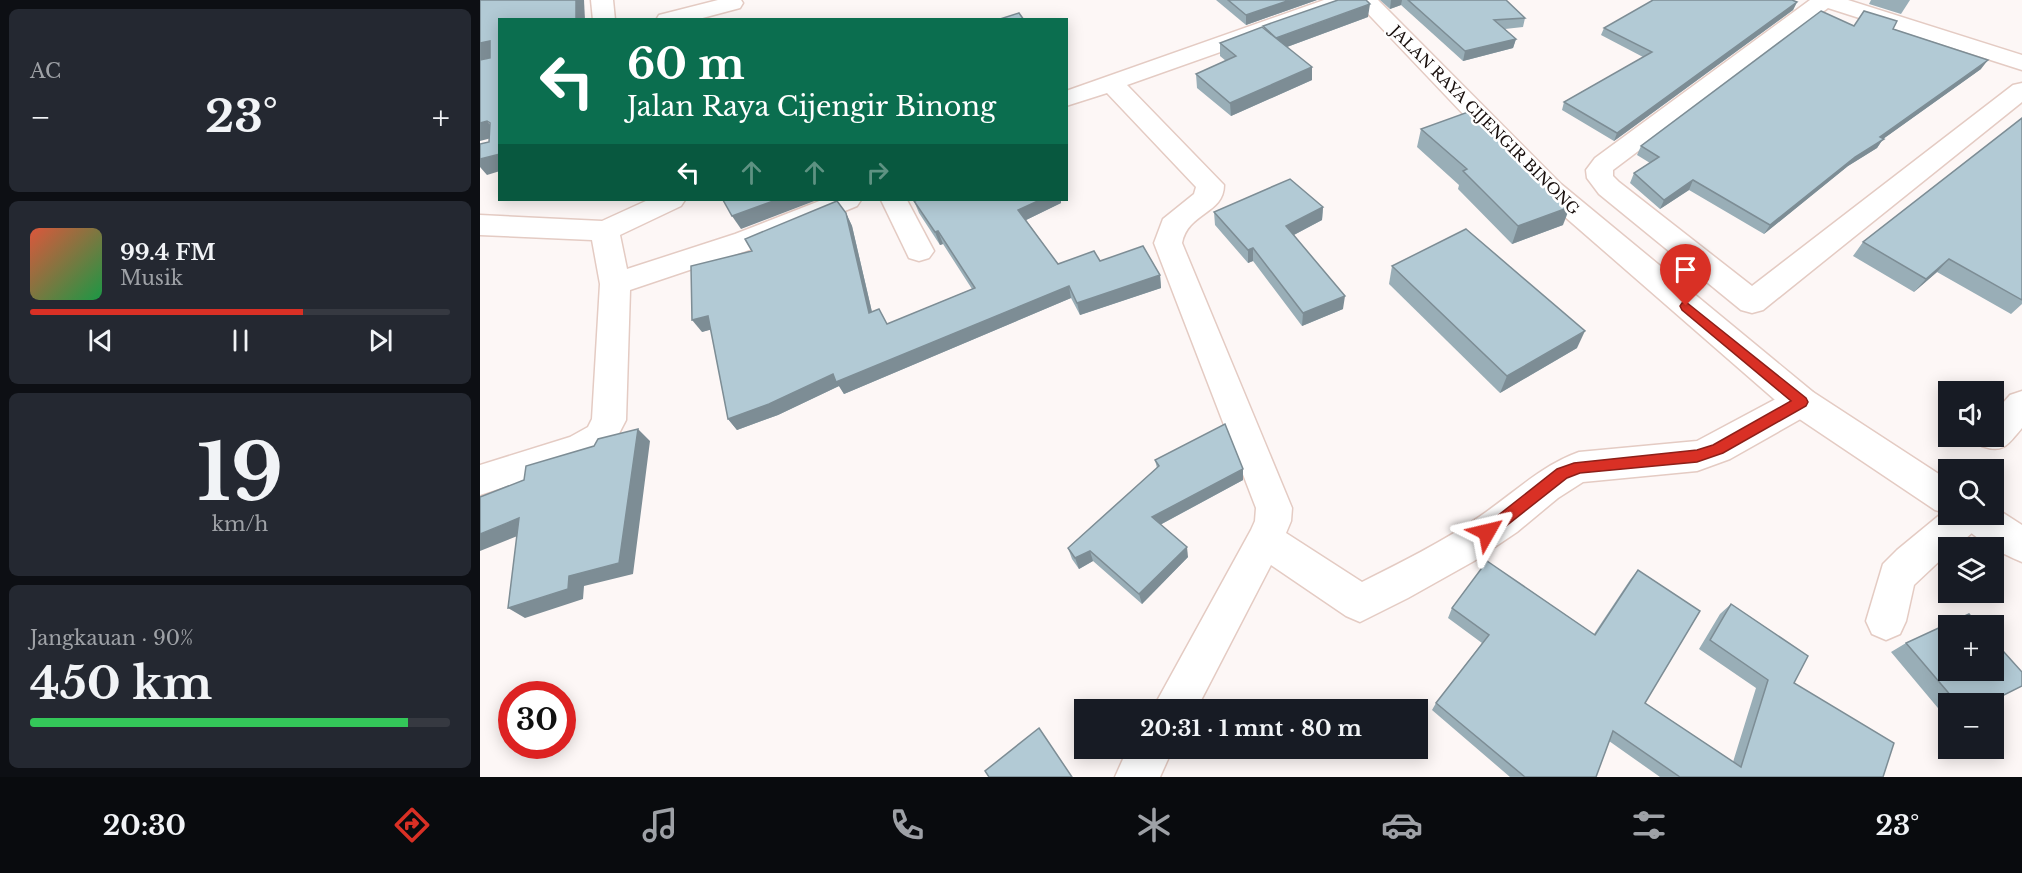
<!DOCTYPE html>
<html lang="id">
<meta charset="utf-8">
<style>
:root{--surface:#171b24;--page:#242831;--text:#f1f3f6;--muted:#9ea1a6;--line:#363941;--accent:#d93025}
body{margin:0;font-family:"Libre Baskerville",serif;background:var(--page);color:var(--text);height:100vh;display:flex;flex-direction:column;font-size:22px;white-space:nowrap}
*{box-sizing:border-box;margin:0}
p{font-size:20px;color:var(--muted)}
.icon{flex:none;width:33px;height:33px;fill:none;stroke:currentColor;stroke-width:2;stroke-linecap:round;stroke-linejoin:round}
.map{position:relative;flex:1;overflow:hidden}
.panel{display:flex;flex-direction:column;gap:9px;padding:9px;background:#0d0f14;width:480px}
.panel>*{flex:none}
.hud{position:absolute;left:18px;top:18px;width:570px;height:183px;border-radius:0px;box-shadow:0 3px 15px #0003;background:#0b6e4f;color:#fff;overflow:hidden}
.tools{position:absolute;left:1458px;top:381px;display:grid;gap:12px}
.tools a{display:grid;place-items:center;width:66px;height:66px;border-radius:0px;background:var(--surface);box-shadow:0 3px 15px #0003;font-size:30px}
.speed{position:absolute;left:18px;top:681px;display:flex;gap:12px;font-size:30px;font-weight:700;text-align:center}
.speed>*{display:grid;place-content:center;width:78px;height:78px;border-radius:50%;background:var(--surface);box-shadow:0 3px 15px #0003;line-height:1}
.speed .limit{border:9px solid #d22;background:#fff;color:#111}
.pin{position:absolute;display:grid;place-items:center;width:51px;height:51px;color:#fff;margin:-62px -26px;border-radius:50% 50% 50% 0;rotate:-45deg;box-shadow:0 0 6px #0007}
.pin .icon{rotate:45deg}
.me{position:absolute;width:66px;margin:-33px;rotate:53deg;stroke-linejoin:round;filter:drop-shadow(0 0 4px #0008)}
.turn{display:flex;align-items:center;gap:21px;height:126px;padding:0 30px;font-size:27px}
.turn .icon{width:78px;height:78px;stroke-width:2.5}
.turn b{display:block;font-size:42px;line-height:51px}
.lanes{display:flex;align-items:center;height:57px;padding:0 30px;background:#0003;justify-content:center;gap:30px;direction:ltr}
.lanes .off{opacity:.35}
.big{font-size:45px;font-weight:800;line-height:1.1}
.panel .card{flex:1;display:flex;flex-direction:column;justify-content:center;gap:9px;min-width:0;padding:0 21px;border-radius:9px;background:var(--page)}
.panel .dial{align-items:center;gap:0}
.dial b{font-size:78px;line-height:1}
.song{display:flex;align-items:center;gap:18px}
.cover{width:72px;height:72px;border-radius:9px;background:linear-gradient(135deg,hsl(10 70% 55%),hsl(140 70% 35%))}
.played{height:6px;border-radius:3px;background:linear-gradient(90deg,var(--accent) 65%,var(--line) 65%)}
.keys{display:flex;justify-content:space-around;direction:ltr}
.heat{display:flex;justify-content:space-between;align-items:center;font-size:33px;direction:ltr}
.charge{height:9px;border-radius:4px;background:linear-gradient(90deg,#34c759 90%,var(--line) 0)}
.trip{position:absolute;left:594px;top:699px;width:354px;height:60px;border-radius:0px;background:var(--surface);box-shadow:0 3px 15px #0003;font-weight:800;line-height:60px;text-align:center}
.dock{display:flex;height:96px;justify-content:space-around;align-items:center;background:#090b0e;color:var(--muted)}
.dock .icon{width:42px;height:42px}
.dock .current{color:var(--accent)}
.dock b{font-size:27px;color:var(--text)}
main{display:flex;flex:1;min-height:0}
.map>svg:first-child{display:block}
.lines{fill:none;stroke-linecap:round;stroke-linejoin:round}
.minor-casing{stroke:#e4cbc3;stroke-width:3}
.tertiary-casing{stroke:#e4cbc3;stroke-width:3}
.minor{fill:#fff;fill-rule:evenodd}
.tertiary{fill:#fff;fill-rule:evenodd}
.wall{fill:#99aeb7}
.shaded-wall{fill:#7d8d95}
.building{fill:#b2cad5;stroke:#7d8d95;stroke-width:1.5}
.route{fill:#d93025;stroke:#8d1f18;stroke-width:1.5}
.labels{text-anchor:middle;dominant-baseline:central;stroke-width:5;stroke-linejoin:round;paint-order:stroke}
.street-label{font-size:15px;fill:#180f0d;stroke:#fff}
</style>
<main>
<section class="panel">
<div class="card"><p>AC</p>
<div class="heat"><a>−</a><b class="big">23°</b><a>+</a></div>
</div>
<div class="card">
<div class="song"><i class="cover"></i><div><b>99.4 FM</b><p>Musik</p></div></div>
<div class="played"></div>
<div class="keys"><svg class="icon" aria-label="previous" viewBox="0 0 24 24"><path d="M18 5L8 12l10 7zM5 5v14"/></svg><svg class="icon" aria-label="pause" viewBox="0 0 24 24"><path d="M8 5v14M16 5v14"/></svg><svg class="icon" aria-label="next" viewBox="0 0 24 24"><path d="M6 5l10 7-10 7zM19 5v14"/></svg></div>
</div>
<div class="card dial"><b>19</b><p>km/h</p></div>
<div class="card"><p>Jangkauan · 90%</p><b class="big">450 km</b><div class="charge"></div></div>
</section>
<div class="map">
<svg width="1542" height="777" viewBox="0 0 1542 777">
<rect width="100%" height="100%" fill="#fdf7f6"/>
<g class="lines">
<defs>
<g id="minor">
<path d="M 111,0 L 133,0 L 135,20 L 113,20 Z"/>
<path d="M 238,0 L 261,0 L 263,3 L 260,8 L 215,20 L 176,20 L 179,15 Z"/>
<path d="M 844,0 L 876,0 L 873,5 L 647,85 L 744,185 C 744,214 708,212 702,243 L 812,508 L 811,521 L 806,533 L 882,582 C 922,562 962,542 999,517 C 1033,494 1060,466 1099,452 L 1217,441 L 1309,392 L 1321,389 L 1333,392 L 1338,402 L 1333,412 L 1250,459 L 1217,471 L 1103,482 L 1078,498 L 1037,532 L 994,561 L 928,598 L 880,622 L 866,616 L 791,565 L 716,710 L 672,710 L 771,530 L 775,521 L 776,508 L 674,243 L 683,219 L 714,194 L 716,187 L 627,93 L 586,106 L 586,91 Z"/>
<path d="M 1330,0 L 1368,0 L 1542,55 L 1542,70 L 1348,8 L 1133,170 L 1133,176 L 1139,182 L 1272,286 L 1533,85 L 1542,83 L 1542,102 L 1283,310 L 1272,313 L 1261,310 L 1119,194 L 1107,178 L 1106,170 L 1115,158 Z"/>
<path d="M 168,200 L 205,200 L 201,206 L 140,235 L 147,269 L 255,234 L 342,200 L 381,200 L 377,206 L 275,248 L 150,290 L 146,420 L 132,447 L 112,458 L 0,495 L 0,465 L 90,437 L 108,427 L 112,419 L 120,284 L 112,240 L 0,235 L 0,215 L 122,221 Z"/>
<path d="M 401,200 L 427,200 L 454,251 L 449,258 L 439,261 L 429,258 Z"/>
<path d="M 1542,391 L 1542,428 C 1528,444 1524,454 1502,446 L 1497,436 L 1514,436 L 1514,413 L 1530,395 Z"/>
<path d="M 1468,508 L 1468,514 L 1506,514 L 1501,525 L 1475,548 L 1468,548 L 1468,553 L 1434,585 L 1426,621 L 1420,634 L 1406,640 L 1392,634 L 1386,621 L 1403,564 L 1417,550 Z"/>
<path d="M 648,748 L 693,748 L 680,777 L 635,777 Z"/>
</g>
<g id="tertiary">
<path d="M 875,0 L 898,0 L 1081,184 L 1333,392 L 1468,480 L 1469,514 L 1455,510 L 1309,412 L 1061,196 Z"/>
<path d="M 1514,507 L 1542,525 L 1542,562 C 1522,554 1484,534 1475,514 L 1514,514 Z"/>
</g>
</defs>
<use href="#minor" class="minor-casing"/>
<use href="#tertiary" class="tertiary-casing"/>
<use href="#minor" class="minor"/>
<use href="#tertiary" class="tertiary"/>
</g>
<g class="wall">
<path d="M 736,0 L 837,0 L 766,25 Z"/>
<path d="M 900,0 L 1026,0 L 1045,18 L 1043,27 L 1025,29 L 1036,39 L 1033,48 L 983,61 L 921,5 L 910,9 Z"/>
<path d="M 1391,0 L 1430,0 L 1421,14 L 1389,4 Z"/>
<path d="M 1317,2 L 1313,10 L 1134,141 L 1082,110 L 1084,102 L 1163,57 L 1121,35 L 1124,28 Z"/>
<path d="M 888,17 L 807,47 L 832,80 L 751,116 L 717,88 L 716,74 L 746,61 L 740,56 L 740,43 Z"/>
<path d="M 1374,26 L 1413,29 L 1501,69 L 1403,139 L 1397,148 L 1368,166 L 1284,234 L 1209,190 L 1180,209 L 1150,183 L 1154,173 L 1170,163 L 1157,155 L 1161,146 Z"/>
<path d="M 1542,118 L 1542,304 L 1531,314 L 1457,272 L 1434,292 L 1373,256 L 1383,242 Z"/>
<path d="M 941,129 L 1083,225 L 1032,244 L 978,189 L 979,185 L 937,147 Z"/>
<path d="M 438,200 L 581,200 L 581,203 L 546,220 L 578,264 L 620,261 L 680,275 L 681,288 L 600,315 L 591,298 L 364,394 L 359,386 L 298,415 L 257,430 L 248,419 L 231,329 L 222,332 L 272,251 L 366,213 L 372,226 L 392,312 L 407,324 L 492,289 L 463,244 L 460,245 L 439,213 L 434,201 Z"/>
<path d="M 843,207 L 842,220 L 814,235 L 863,309 L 822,326 L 773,261 L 768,263 L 735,225 L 734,212 Z"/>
<path d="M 912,266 L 1097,348 L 1020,393 L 909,284 Z"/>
<path d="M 675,460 L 763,469 L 763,480 L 680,525 L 708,557 L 662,604 L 613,561 L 599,569 L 592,559 L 588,548 L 677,468 Z"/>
<path d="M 1158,570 L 1165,703 L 1253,762 L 1276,688 L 1219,649 L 1240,614 L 1251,604 L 1314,683 L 1403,777 L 1180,777 L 1129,741 L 1116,777 L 1030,777 L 952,710 L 956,703 L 1002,643 L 968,618 L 972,608 L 1114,634 L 1150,580 Z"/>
<path d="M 1426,643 L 1506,704 L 1468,704 L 1468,720 L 1411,652 Z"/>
</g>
<g class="shaded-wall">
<path d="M 96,0 L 104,0 L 105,20 L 96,20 Z"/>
<path d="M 810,0 L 837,0 L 766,25 L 766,15 Z"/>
<path d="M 911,0 L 922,0 L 921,5 L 910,9 Z"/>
<path d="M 1317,2 L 1313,10 L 1134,141 L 1137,133 Z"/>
<path d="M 890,4 L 888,17 L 796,51 L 796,38 Z"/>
<path d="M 1036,39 L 1033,48 L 983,61 L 985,51 Z"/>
<path d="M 10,41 L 20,56 L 0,60 L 0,43 Z"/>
<path d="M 1508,60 L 1501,69 L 1403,139 L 1397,148 L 1368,166 L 1284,234 L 1290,225 L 1400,137 Z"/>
<path d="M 832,67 L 832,80 L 751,116 L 750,103 Z"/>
<path d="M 7,121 L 19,136 L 0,141 L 0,123 Z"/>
<path d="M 20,154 L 20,171 L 7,175 L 0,167 L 0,159 Z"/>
<path d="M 1213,180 L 1209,190 L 1180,209 L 1184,200 Z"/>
<path d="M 296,200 L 337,200 L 261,229 L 252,216 Z"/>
<path d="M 560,200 L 581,200 L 581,203 L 542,222 L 538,210 Z"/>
<path d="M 843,207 L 842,220 L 806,239 L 806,226 Z"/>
<path d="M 1090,207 L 1083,225 L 1032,244 L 1038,226 Z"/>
<path d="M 366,213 L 372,226 L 395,325 L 389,313 Z"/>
<path d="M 458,231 L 463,244 L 460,245 L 455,232 Z"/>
<path d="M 773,248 L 773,261 L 768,263 L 768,250 Z"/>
<path d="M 1469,259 L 1457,272 L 1434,292 L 1446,279 Z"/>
<path d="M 680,275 L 681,288 L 600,315 L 597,303 Z"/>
<path d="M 589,286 L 591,298 L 364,394 L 359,386 L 298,415 L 257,430 L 248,419 L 353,374 Z"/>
<path d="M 865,296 L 863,309 L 822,326 L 823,313 Z"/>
<path d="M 228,316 L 237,328 L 222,332 L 212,320 Z"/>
<path d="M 1105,331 L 1097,348 L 1020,393 L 1027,376 Z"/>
<path d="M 158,429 L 170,441 L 153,574 L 104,586 L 103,599 L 45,618 L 28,608 Z"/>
<path d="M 763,469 L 763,480 L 674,528 L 672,517 Z"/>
<path d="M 39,518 L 55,529 L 0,551 L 0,534 Z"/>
<path d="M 707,547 L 708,557 L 662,604 L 659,594 Z"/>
<path d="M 610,551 L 613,561 L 599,569 L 595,558 Z"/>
</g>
<g class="building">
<path d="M 0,0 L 96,0 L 96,20 L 20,20 L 20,154 L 0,159 L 0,144 L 9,142 L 10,123 L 7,121 L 0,123 L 0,60 L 10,58 L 10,41 L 0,43 Z"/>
<path d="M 748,0 L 810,0 L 766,15 Z"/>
<path d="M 858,0 L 886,0 L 890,4 L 796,38 L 783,26 Z"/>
<path d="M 928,0 L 1026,0 L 1045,18 L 1014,20 L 1036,39 L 985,51 Z"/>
<path d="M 1173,0 L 1312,0 L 1317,2 L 1137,133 L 1084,102 L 1172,52 L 1124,28 Z"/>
<path d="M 1341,11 L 1374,26 L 1384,11 L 1417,21 L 1413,29 L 1508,60 L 1400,137 L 1404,139 L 1375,157 L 1290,225 L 1213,180 L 1184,200 L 1154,173 L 1179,157 L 1161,146 Z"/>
<path d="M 539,13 L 544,20 L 517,20 Z"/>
<path d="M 782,27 L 832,67 L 750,103 L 716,74 L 756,56 L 740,43 Z"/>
<path d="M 988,112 L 1090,207 L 1038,226 L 983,171 L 987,169 L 941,129 Z"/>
<path d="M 1542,118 L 1542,300 L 1469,259 L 1446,279 L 1383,242 Z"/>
<path d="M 810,179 L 843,207 L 806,226 L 865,296 L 823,313 L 773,248 L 768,250 L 734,212 Z"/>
<path d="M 243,200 L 296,200 L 252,216 Z"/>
<path d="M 438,200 L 560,200 L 538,210 L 578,264 L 614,251 L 620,261 L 663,246 L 680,275 L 597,303 L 589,286 L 356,382 L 353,374 L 289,404 L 248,419 L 228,316 L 212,320 L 211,266 L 272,251 L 265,239 L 357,201 L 366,213 L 389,313 L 399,309 L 407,324 L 495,288 L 458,231 L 455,232 L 434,201 Z"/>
<path d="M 986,229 L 1105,331 L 1027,376 L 912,266 Z"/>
<path d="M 745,424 L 763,469 L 672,517 L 707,547 L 659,594 L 610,551 L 595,558 L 588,548 L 679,466 L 675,460 Z"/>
<path d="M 158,429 L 139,563 L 89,576 L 88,589 L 28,608 L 39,518 L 0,534 L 0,497 L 44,480 L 46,466 L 114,446 L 118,439 Z"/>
<path d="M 1007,561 L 1115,635 L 1158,570 L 1220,611 L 1165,703 L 1261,767 L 1288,680 L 1230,640 L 1251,604 L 1328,656 L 1314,683 L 1414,743 L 1403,777 L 1200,777 L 1133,731 L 1116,777 L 1045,777 L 956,703 L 1009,635 L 972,608 Z"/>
<path d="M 1489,614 L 1499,626 L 1468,626 L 1468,670 L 1514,670 L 1514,641 L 1542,672 L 1542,686 L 1506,704 L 1478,704 L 1426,643 Z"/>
<path d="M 559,728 L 592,777 L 509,777 L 505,771 Z"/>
</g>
<path class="route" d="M 1206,302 L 1326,398 L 1328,402 L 1326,406 L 1243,453 L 1217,462 L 1100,473 L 1087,478 L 1012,537 L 1007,539 L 1002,537 L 999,532 L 1002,528 L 1077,469 L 1094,463 L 1217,450 L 1233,445 L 1311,401 L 1202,310 L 1200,306 L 1202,303 Z"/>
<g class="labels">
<g class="street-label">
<text transform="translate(1005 120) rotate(45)">JALAN RAYA CIJENGIR BINONG</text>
</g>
</g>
</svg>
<div class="tools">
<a><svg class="icon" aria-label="sound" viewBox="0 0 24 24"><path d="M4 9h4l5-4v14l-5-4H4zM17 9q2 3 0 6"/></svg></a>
<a><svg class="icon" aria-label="search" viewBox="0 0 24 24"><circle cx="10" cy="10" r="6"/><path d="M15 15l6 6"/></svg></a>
<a><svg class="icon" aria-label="layers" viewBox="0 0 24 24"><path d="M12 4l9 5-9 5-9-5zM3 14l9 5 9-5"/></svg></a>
<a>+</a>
<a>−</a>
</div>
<div class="speed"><div class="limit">30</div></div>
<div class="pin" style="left:1206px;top:306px;background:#d93025"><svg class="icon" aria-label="arrive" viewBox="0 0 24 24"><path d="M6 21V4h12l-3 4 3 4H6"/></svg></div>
<svg class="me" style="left:1007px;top:532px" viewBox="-20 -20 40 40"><path d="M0-17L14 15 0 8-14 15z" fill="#d93025" stroke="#fff" stroke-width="4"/></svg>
<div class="trip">20:31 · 1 mnt · 80 m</div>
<div class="hud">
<div class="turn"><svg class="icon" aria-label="left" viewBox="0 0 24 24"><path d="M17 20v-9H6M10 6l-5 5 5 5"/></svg><div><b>60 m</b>Jalan Raya Cijengir Binong</div></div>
<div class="lanes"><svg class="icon" aria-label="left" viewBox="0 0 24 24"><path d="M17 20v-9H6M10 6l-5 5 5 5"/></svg><svg class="icon off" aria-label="ahead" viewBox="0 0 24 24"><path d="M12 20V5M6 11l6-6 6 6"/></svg><svg class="icon off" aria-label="ahead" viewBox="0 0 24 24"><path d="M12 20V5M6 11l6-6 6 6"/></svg><svg class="icon off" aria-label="right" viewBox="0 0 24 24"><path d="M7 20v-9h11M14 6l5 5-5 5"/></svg></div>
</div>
</div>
</main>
<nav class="dock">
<b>20:30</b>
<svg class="icon current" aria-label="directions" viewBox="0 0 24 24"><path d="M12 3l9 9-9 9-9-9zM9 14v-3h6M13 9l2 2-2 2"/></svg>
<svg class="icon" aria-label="music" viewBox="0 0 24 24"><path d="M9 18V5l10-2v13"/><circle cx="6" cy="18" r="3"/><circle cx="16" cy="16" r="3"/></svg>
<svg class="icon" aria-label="phone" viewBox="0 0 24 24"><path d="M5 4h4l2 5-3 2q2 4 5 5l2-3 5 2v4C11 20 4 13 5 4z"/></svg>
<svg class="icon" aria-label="climate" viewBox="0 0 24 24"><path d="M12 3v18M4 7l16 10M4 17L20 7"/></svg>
<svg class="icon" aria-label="car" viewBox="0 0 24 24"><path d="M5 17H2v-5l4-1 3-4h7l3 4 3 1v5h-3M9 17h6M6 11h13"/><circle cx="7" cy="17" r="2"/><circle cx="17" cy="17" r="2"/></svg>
<svg class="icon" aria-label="filters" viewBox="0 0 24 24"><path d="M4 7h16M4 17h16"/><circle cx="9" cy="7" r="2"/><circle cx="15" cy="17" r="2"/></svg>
<b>23°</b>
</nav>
